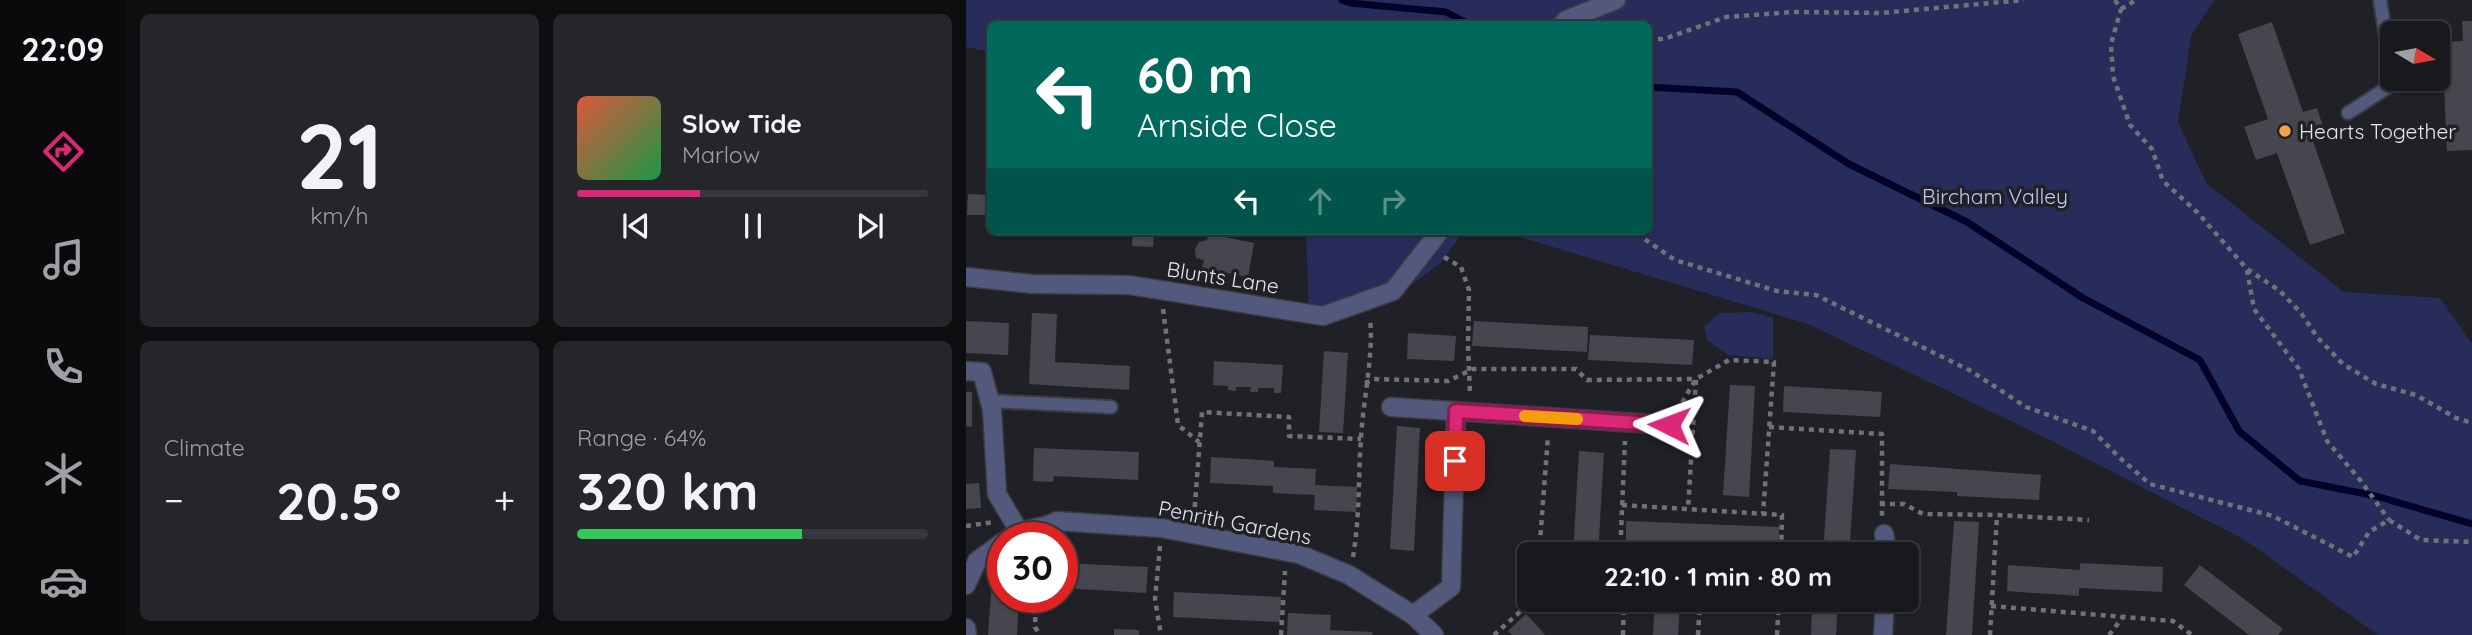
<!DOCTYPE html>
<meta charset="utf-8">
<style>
:root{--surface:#18191d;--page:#25262a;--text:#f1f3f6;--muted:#9fa0a4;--line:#36383b;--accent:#db2777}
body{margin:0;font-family:Quicksand,sans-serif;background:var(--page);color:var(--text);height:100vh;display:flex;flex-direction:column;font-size:26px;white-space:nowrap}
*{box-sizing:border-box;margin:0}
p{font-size:23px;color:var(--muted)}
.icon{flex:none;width:38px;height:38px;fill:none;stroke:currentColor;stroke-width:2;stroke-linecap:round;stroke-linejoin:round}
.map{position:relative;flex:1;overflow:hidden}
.details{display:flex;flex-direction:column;gap:14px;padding:14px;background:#0d0e10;width:840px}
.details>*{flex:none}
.top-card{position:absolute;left:21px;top:21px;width:665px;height:214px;border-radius:10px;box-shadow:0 2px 5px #0004,0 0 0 2px var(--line);background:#00695c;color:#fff;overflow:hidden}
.needle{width:46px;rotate:100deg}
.tools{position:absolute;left:1414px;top:21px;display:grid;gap:14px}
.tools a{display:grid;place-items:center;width:70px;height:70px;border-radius:10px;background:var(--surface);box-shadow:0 2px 5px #0004,0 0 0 2px var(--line);font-size:35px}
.speed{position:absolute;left:21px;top:522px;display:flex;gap:14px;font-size:35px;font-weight:700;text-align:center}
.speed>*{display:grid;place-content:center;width:91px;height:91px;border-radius:50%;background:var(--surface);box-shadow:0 2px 5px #0004,0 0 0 2px var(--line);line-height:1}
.speed .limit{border:10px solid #d22;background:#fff;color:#111}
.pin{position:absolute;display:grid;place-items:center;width:60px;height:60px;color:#fff;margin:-30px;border-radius:14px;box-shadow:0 4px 10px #0006}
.me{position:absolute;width:77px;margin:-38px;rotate:273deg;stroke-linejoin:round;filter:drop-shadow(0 0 5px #0008)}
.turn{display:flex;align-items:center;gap:24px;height:147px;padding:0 35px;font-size:32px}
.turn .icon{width:91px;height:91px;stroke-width:2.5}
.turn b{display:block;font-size:49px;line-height:60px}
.lanes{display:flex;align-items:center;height:66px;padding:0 35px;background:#0003;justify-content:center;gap:35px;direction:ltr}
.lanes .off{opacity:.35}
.big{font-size:52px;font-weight:700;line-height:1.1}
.details .widget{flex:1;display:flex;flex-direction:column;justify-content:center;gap:10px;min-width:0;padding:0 24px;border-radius:10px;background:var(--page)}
.details .dial{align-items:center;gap:0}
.dial b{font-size:91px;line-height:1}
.song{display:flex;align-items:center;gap:21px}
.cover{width:84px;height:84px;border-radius:10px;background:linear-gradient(135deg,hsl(10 70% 55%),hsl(140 70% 35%))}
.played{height:7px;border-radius:4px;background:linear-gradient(90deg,var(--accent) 35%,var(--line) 35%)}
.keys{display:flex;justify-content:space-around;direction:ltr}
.heat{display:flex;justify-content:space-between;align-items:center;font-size:38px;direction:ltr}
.charge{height:10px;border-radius:5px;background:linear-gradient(90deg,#34c759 64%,var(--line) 0)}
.details .tiles{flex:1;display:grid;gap:14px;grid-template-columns:repeat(2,1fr)}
.trip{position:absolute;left:551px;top:542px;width:402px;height:70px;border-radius:10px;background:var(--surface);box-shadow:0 2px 5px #0004,0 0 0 2px var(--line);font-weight:700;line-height:70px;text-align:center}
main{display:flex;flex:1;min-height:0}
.menu{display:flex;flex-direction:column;width:126px;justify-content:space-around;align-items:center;background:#0a0a0c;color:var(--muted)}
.menu .icon{width:49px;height:49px}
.menu .active{color:var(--accent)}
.menu b{font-size:32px;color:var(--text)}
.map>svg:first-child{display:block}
.green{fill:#272c5a}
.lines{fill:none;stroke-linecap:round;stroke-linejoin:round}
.stream{stroke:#050229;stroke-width:7}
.building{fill:#46474e}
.service-casing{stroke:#3b3c42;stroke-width:16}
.minor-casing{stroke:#3b3c42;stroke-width:21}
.path{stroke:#717277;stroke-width:4.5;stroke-dasharray:5 5;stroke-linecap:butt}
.service{stroke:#52597c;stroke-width:12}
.minor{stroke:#52597c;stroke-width:18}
.route-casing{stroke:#8e194d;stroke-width:18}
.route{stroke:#db2777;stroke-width:12}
.slow{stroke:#f59e0b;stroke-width:12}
.poi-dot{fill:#f5a345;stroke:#202127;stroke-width:2.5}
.labels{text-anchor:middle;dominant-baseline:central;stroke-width:7;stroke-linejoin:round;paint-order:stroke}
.poi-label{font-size:21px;fill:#e3e4e8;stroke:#202127;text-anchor:start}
.park-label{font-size:21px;fill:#bdc6f3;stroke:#202127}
.street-label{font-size:21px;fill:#e3e4e8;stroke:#202127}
</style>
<main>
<nav class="menu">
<b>22:09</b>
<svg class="icon active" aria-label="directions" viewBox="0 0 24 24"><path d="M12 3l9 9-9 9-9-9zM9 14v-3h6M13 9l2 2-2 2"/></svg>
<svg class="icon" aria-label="music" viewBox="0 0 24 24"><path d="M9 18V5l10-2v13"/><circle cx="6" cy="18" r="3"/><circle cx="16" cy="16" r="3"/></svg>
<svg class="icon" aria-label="phone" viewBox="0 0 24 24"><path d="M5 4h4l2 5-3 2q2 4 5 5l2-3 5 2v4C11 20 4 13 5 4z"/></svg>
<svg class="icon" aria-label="climate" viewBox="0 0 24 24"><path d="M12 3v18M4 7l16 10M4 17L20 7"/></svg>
<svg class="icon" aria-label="car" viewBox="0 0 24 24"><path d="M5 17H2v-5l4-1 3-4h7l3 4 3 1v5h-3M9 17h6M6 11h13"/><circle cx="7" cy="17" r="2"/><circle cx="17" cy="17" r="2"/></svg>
</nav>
<section class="details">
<div class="tiles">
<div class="widget dial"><b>21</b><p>km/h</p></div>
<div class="widget">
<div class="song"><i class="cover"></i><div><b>Slow Tide</b><p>Marlow</p></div></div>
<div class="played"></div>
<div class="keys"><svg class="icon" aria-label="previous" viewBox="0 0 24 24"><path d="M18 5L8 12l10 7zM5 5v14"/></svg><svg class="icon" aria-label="pause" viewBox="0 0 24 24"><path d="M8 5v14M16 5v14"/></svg><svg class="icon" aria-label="next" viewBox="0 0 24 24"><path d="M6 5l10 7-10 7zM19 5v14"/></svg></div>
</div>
<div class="widget"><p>Climate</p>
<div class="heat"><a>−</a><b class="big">20.5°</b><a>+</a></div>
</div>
<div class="widget"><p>Range · 64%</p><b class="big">320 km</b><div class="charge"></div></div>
</div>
</section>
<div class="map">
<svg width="1506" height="635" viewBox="0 0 1506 635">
<rect width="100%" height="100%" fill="#202127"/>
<g class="green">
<path d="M 0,0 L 1248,0 L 1225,36 L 1212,123 L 1241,184 L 1378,292 L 1474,298 L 1506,344 L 1506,635 L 1412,635 L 1279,540 L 1084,440 L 842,324 L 534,231 L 682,231 L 682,24 L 24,24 L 24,52 L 0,47 Z"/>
<path d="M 340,231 L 498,231 L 474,263 L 418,306 L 343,312 Z"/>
<path d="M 785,312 L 807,317 L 807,359 L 762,355 L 741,340 L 738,327 L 754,313 Z"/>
</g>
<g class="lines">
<g class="stream">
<path d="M 376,0 L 384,3 L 480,12 L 503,24"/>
<path d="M 682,87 L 771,92 L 883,164 L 1001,222 L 1117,298 L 1234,360 L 1273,431 L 1334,481 L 1410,496 L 1506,524"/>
</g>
</g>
<g class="building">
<path d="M 1496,21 L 1506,21 L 1506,150 L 1481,151 L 1476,42 L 1497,41 Z"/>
<path d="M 1306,22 L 1337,112 L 1351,108 L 1360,136 L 1347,141 L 1379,233 L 1344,245 L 1311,153 L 1290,160 L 1278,127 L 1302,119 L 1272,34 Z"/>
<path d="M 2,194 L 24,195 L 24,215 L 1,215 Z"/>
<path d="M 167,231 L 188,231 L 187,247 L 166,246 Z"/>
<path d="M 243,234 L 288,243 L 282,277 L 236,268 L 238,260 L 230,258 L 229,249 L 233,242 L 241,240 Z"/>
<path d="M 66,313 L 91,314 L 89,362 L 164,366 L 163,390 L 63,384 Z"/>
<path d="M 0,321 L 43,323 L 42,355 L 0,353 Z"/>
<path d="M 508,321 L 622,327 L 621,352 L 506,346 Z"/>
<path d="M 442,333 L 490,336 L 488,361 L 441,359 Z"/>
<path d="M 624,335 L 728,340 L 726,365 L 622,360 Z"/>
<path d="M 358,351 L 382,353 L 377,433 L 353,432 Z"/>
<path d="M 248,361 L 317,365 L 315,393 L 308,393 L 308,388 L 292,388 L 292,392 L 284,392 L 285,387 L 270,387 L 270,391 L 262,390 L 262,386 L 247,385 Z"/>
<path d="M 764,385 L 789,386 L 783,497 L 757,495 Z"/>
<path d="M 818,386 L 916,392 L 914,417 L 817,412 Z"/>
<path d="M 0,392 L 6,392 L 6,427 L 0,426 Z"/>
<path d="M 431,426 L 454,428 L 448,551 L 424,549 Z"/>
<path d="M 68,448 L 173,452 L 172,480 L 88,476 L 87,482 L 67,481 Z"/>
<path d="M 864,449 L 890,450 L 884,542 L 858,541 Z"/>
<path d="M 613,451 L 638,453 L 632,555 L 607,555 Z"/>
<path d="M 245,457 L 308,461 L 308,467 L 350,469 L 349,485 L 391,487 L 390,512 L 348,510 L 349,495 L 307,493 L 307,486 L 244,483 Z"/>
<path d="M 924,464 L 1075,475 L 1073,500 L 991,496 L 991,492 L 922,489 Z"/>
<path d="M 13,483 L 15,508 L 0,509 L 0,484 Z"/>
<path d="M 660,521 L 813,527 L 812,552 L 660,547 Z"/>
<path d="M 988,521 L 1013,522 L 1006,635 L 980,635 Z"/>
<path d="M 96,563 L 182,567 L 180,593 L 96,588 Z"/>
<path d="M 1114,563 L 1197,567 L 1196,592 L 1113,588 L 1113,596 L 1041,591 L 1042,565 L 1114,570 Z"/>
<path d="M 1234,565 L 1317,629 L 1312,635 L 1283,635 L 1218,585 Z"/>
<path d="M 26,581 L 37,582 L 37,597 L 53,597 L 51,635 L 22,635 Z"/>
<path d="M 208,592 L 315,597 L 314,622 L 207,617 Z"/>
<path d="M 689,600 L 714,600 L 712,635 L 687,635 Z"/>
<path d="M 846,600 L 872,600 L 870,635 L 845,635 Z"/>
<path d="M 322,613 L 365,615 L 364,630 L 407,632 L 406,635 L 321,635 Z"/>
<path d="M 560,614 L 574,629 L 579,635 L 546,635 L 542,631 Z"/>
<path d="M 148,629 L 173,630 L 173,635 L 148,635 Z"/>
</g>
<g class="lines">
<defs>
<g id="service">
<path d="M 1414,0 L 1426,76"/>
<path d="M 1382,113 L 1427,84 L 1426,79"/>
<path d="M 24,401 L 145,407"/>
</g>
<g id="minor">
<path d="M 597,24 L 600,20 L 650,0"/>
<path d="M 0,277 L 66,284 L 163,285 L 357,316 L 427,291 L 474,231"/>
<path d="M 0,371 L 16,372 L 26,410 L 31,494 L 53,531"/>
<path d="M 425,407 L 703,425"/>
<path d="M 918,534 L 922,555"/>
<path d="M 44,537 C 58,527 75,530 91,521 L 195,528 L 333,554 L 383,575 L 447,615 L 468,635"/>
<path d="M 0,585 L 11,561 L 37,542"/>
<path d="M 447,615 L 485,587 L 490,411"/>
<path d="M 0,628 L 1,635"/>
<path d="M 917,635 L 919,600"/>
</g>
</defs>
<use href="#service" class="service-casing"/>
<use href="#minor" class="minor-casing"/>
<g class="path">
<path d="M 1149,0 L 1155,9 L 1145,44 L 1147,76 L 1164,125 L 1186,149 L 1197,181 L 1231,212 L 1281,269 L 1314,291 L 1335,313 L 1352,338 L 1377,364 L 1410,384 L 1450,395 L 1490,418 L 1506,423"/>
<path d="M 1155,9 L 1170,0"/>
<path d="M 682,39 L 698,39 L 760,17 L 828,12 L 915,13 L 1058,0"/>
<path d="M 674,231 L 677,238 L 709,260 L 811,291 L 850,295 L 1005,371 L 1060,407 L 1127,431 L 1153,457 L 1184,484 L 1307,516 L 1387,557 L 1403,532 L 1423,520 L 1455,540 L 1506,542"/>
<path d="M 478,257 L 495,267 L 503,290 L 502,346 L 504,394"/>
<path d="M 1281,270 L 1288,309 L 1333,369 L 1361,441 L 1395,481 L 1423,520"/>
<path d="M 197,309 L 212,425 L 233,442"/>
<path d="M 399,383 L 408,379 L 482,381 L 507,369 L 610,369 L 621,380 L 730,379 L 722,509"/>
<path d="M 711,411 L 730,379 L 763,360 L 808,362 L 797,514"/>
<path d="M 803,427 L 916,434 L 916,517"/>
<path d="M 914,504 L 938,504 L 957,514 L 1031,515 L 1123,520"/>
<path d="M 656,505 L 816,515 L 815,555"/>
<path d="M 228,517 L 236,412 L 323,417 L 323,436 L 395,439"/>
<path d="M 0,526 L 28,522"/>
<path d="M 194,546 L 189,599 L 195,635"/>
<path d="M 815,552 L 885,555"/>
<path d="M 573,555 L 582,436"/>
<path d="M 654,555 L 659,441"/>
<path d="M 387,557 C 394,517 392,478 395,438 C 397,400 408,355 404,318"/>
<path d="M 70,597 L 69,627 L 74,635"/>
<path d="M 1025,606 L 1207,621 L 1226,635"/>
<path d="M 315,635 L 319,571"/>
<path d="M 528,635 L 567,600"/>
<path d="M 657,635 L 658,600"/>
<path d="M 732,635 L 734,600"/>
<path d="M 811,635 L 813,600"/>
<path d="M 1024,635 L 1031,515"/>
<path d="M 1143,635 L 1157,617"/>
</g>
<use href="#service" class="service"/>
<use href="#minor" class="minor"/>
</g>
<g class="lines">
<defs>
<path id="route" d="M 489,461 L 490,411 L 703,425"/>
</defs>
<use href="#route" class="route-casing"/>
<use href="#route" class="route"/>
<path class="slow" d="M 559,416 L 611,419"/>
</g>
<circle class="poi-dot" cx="1319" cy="131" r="7"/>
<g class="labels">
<g class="poi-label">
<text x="1333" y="131">Hearts Together</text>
</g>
<g class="park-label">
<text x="1029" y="196">Bircham Valley</text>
</g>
<g class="street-label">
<text transform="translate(257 277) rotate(9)">Blunts Lane</text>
<text transform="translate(269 522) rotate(11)">Penrith Gardens</text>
</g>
</g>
</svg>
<div class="tools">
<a><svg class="needle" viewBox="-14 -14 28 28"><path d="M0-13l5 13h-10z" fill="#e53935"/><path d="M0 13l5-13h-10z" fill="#9fa0a4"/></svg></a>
</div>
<div class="speed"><div class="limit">30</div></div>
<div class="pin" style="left:489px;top:461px;background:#d93025"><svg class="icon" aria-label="arrive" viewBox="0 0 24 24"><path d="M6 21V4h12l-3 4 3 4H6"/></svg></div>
<svg class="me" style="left:703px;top:425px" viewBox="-20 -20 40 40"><path d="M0-17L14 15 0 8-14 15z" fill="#db2777" stroke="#fff" stroke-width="4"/></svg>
<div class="trip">22:10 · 1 min · 80 m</div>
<div class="top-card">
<div class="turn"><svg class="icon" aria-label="left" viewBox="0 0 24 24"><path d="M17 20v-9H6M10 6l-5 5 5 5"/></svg><div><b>60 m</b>Arnside Close</div></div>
<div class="lanes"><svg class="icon" aria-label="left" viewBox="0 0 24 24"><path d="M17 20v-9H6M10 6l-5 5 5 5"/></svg><svg class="icon off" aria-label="ahead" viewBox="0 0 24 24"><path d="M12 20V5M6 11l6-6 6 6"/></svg><svg class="icon off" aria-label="right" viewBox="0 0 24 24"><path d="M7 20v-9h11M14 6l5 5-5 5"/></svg></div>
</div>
</div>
</main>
